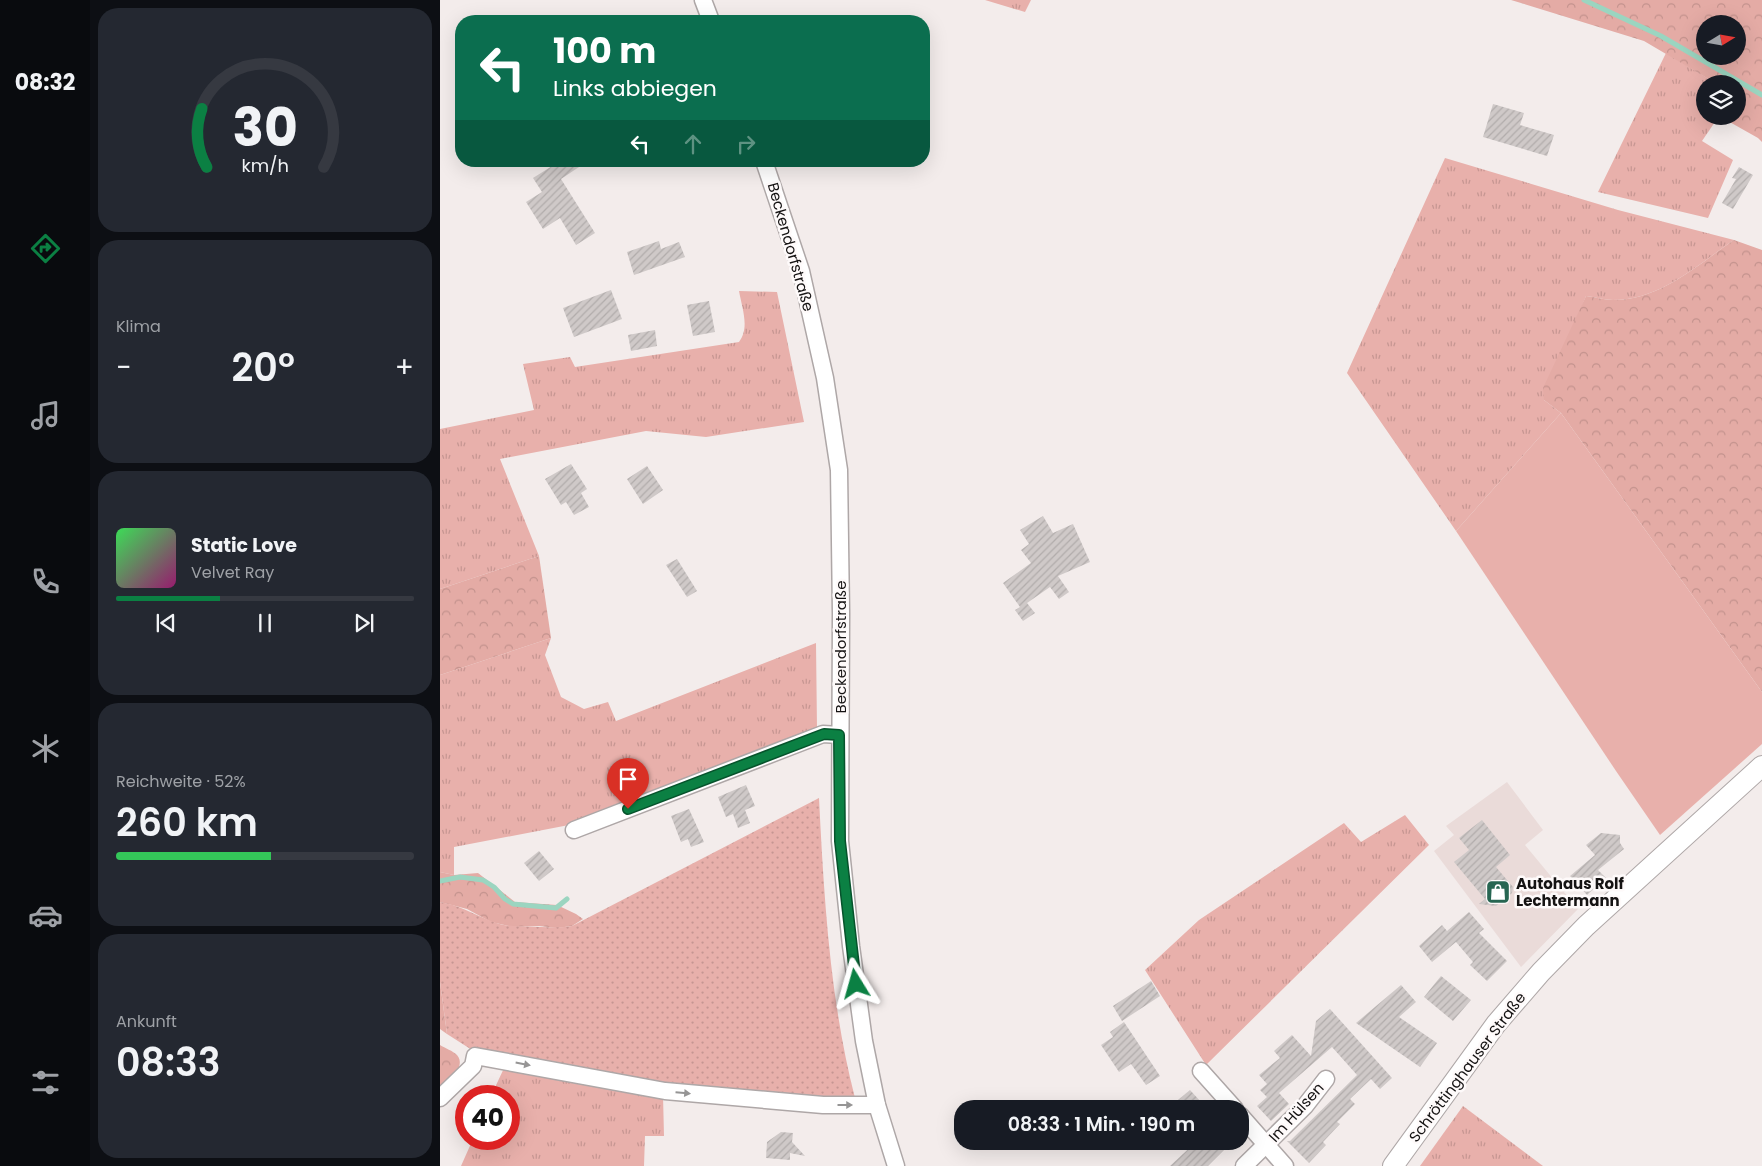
<!DOCTYPE html>
<html lang="de">
<meta charset="utf-8">
<style>
:root{--surface:#171b24;--page:#242831;--text:#f1f3f6;--muted:#9ea1a6;--line:#363941;--accent:#0b8043}
body{margin:0;font-family:Poppins,sans-serif;background:var(--page);color:var(--text);height:100vh;display:flex;flex-direction:column;font-size:19px;white-space:nowrap}
*{box-sizing:border-box;margin:0}
p{font-size:16px;color:var(--muted)}
.icon{flex:none;width:28px;height:28px;fill:none;stroke:currentColor;stroke-width:2;stroke-linecap:round;stroke-linejoin:round}
.map{position:relative;flex:1;overflow:hidden}
.details{display:flex;flex-direction:column;gap:8px;padding:8px;background:#0d0f14;width:350px}
.details>*{flex:none}
.hud{position:absolute;left:15px;top:15px;width:475px;height:152px;border-radius:20px;box-shadow:0 5px 20px #0002;background:#0b6e4f;color:#fff;overflow:hidden}
.needle{width:32px;rotate:79deg}
.controls{position:absolute;left:1256px;top:15px;display:grid;gap:10px}
.controls a{display:grid;place-items:center;width:50px;height:50px;border-radius:50%;background:var(--surface);box-shadow:0 5px 20px #0002;font-size:25px}
.speed{position:absolute;left:15px;top:1085px;display:flex;gap:10px;font-size:25px;font-weight:700;text-align:center}
.speed>*{display:grid;place-content:center;width:65px;height:65px;border-radius:50%;background:var(--surface);box-shadow:0 5px 20px #0002;line-height:1}
.speed .limit{border:8px solid #d22;background:#fff;color:#111}
.pin{position:absolute;display:grid;place-items:center;width:42px;height:42px;color:#fff;margin:-51px -21px;border-radius:50% 50% 50% 0;rotate:-45deg;box-shadow:0 0 5px #0007}
.pin .icon{rotate:45deg}
.me{position:absolute;width:55px;margin:-28px;rotate:352deg;stroke-linejoin:round;filter:drop-shadow(0 0 4px #0008)}
.turn{display:flex;align-items:center;gap:18px;height:105px;padding:0 15px;font-size:22px}
.turn .icon{width:65px;height:65px;stroke-width:2.5}
.turn b{display:block;font-size:35px;line-height:42px}
.lanes{display:flex;align-items:center;height:48px;padding:0 15px;background:#0003;justify-content:center;gap:25px;direction:ltr}
.lanes .off{opacity:.35}
.big{font-size:38px;font-weight:600;line-height:1.1}
.details .tile{flex:1;display:flex;flex-direction:column;justify-content:center;gap:8px;min-width:0;padding:0 18px;border-radius:20px;background:var(--page)}
.details .dial{align-items:center;gap:0}
.dial svg{height:130px;overflow:visible;fill:none;stroke:var(--line);stroke-width:7;stroke-linecap:round;text-anchor:middle}
.dial text{fill:var(--text);stroke:none}
.song{display:flex;align-items:center;gap:15px}
.cover{width:60px;height:60px;border-radius:8px;background:linear-gradient(135deg,hsl(130 70% 55%),hsl(320 70% 35%))}
.played{height:5px;border-radius:2px;background:linear-gradient(90deg,var(--accent) 35%,var(--line) 35%)}
.keys{display:flex;justify-content:space-around;direction:ltr}
.heat{display:flex;justify-content:space-between;align-items:center;font-size:28px;direction:ltr}
.charge{height:8px;border-radius:4px;background:linear-gradient(90deg,#34c759 52%,var(--line) 0)}
.trip{position:absolute;left:514px;top:1100px;width:295px;height:50px;border-radius:20px;background:var(--surface);box-shadow:0 5px 20px #0002;font-weight:600;line-height:50px;text-align:center}
main{display:flex;flex:1;min-height:0}
.dock{display:flex;flex-direction:column;width:90px;justify-content:space-around;align-items:center;background:#090b0e;color:var(--muted)}
.dock .icon{width:35px;height:35px}
.dock .selected{color:var(--accent)}
.dock b{font-size:22px;color:var(--text)}
.map>svg:first-child{display:block}
.built{fill:#eadbd9}
.grass{fill:url(#grass-tufts)}
.forest{fill:url(#forest-crowns);fill-rule:evenodd}
.park{fill:url(#park-dots)}
.pitch{fill:#e8b0ab}
.lines{fill:none;stroke-linecap:round;stroke-linejoin:round}
.stream{stroke:#9bd5c0;stroke-width:5}
.building{fill:url(#building-hatch)}
.minor-casing{stroke:#aea7a7;stroke-width:19}
.major-casing{stroke:#aea7a7;stroke-width:22}
.minor{stroke:#fff;stroke-width:16}
.major{stroke:#fff;stroke-width:20}
.oneway{fill:#969595}
.route-casing{stroke:#07532c;stroke-width:12}
.route{stroke:#0b8043;stroke-width:9}
.labels{text-anchor:middle;dominant-baseline:central;stroke-width:5;stroke-linejoin:round;paint-order:stroke}
.street-label{font-size:15px;fill:#151313;stroke:#fefafa}
.poi-label{font-size:15px;font-weight:bold;fill:#151313;stroke:#fefafa;text-anchor:start}
</style>
<main>
<nav class="dock">
<b>08:32</b>
<svg class="icon selected" aria-label="directions" viewBox="0 0 24 24"><path d="M12 3l9 9-9 9-9-9zM9 14v-3h6M13 9l2 2-2 2"/></svg>
<svg class="icon" aria-label="music" viewBox="0 0 24 24"><path d="M9 18V5l10-2v13"/><circle cx="6" cy="18" r="3"/><circle cx="16" cy="16" r="3"/></svg>
<svg class="icon" aria-label="phone" viewBox="0 0 24 24"><path d="M5 4h4l2 5-3 2q2 4 5 5l2-3 5 2v4C11 20 4 13 5 4z"/></svg>
<svg class="icon" aria-label="climate" viewBox="0 0 24 24"><path d="M12 3v18M4 7l16 10M4 17L20 7"/></svg>
<svg class="icon" aria-label="car" viewBox="0 0 24 24"><path d="M5 17H2v-5l4-1 3-4h7l3 4 3 1v5h-3M9 17h6M6 11h13"/><circle cx="7" cy="17" r="2"/><circle cx="17" cy="17" r="2"/></svg>
<svg class="icon" aria-label="filters" viewBox="0 0 24 24"><path d="M4 7h16M4 17h16"/><circle cx="9" cy="7" r="2"/><circle cx="15" cy="17" r="2"/></svg>
</nav>
<section class="details">
<div class="tile dial"><svg viewBox="0 0 100 80">
<path d="M14 69A42 42 0 1 1 86 69"/>
<path d="M14 69A42 42 0 0 1 11 33" stroke="#0b8043"/>
<text x="50" y="56" font-size="32" font-weight="700">30</text>
<text x="50" y="72" font-size="11">km/h</text>
</svg></div>
<div class="tile"><p>Klima</p>
<div class="heat"><a>−</a><b class="big">20°</b><a>+</a></div>
</div>
<div class="tile">
<div class="song"><i class="cover"></i><div><b>Static Love</b><p>Velvet Ray</p></div></div>
<div class="played"></div>
<div class="keys"><svg class="icon" aria-label="previous" viewBox="0 0 24 24"><path d="M18 5L8 12l10 7zM5 5v14"/></svg><svg class="icon" aria-label="pause" viewBox="0 0 24 24"><path d="M8 5v14M16 5v14"/></svg><svg class="icon" aria-label="next" viewBox="0 0 24 24"><path d="M6 5l10 7-10 7zM19 5v14"/></svg></div>
</div>
<div class="tile"><p>Reichweite · 52%</p><b class="big">260 km</b><div class="charge"></div></div>
<div class="tile"><p>Ankunft</p><b class="big">08:33</b></div>
</section>
<div class="map">
<svg width="1322" height="1166" viewBox="0 0 1322 1166">
<defs>
<pattern id="grass-tufts" width="24" height="20" patternUnits="userSpaceOnUse" patternTransform="scale(1.25)"><rect width="24" height="20" fill="#e8b0ab"/><path d="M3 7l-1-3M5 7V3M7 7l1-3M15 17l-1-3M17 17v-4M19 17l1-3" fill="none" stroke="#c69692"/></pattern>
<pattern id="forest-crowns" width="20" height="18" patternUnits="userSpaceOnUse" patternTransform="scale(1.25)"><rect width="20" height="18" fill="#e4aba5"/><path d="M2 6a3 3 0 1 1 6 0M12 15a3 3 0 1 1 6 0" fill="none" stroke="#c3928d"/></pattern>
<pattern id="park-dots" width="8" height="8" patternUnits="userSpaceOnUse" patternTransform="scale(1.25)"><rect width="8" height="8" fill="#e8b0ab"/><path d="M2 2h.1M6 6h.1" fill="none" stroke="#c69692" stroke-width="1.8" stroke-linecap="round"/></pattern>
<pattern id="building-hatch" width="6" height="6" patternUnits="userSpaceOnUse" patternTransform="scale(1.25)"><rect width="6" height="6" fill="#cfc9c8"/><path d="M-1 1l2-2M0 6l6-6M5 7l2-2" fill="none" stroke="#b1acab"/></pattern>
</defs>
<rect width="100%" height="100%" fill="#f3eceb"/>
<path class="built" d="M 1067,782 L 1103,830 L 1085,845 L 1138,909 L 1081,967 L 994,851 L 1014,835 L 1006,826 Z"/>
<g class="grass">
<path d="M 545,0 L 591,0 L 585,12 Z"/>
<path d="M 1226,53 L 1277,84 L 1265,84 L 1265,116 L 1279,116 L 1262,141 L 1293,160 L 1268,218 L 1158,192 Z"/>
<path d="M 1005,158 L 1178,210 L 1294,240 C 1257,265 1221,300 1173,300 C 1165,300 1155,297 1146,296 L 1104,400 L 1121,413 L 1016,531 L 907,373 Z"/>
<path d="M 299,291 L 337,292 L 364,422 L 266,437 L 206,431 L 60,459 L 99,556 L 0,589 L 0,429 L 94,410 L 83,364 L 130,357 L 135,367 L 299,342 C 310,328 302,308 299,291 Z"/>
<path d="M 111,638 L 105,655 L 121,697 L 144,709 L 168,702 L 176,721 L 376,643 L 377,729 L 129,825 L 14,847 L 14,875 L 0,872 L 0,675 Z"/>
<path d="M 965,815 L 989,845 L 766,1065 L 705,970 L 759,920 L 904,823 L 921,842 Z"/>
<path d="M 65,1066 L 223,1095 L 224,1136 L 205,1136 L 204,1166 L 21,1166 L 33,1139 L 69,1139 L 69,1096 L 51,1096 Z"/>
<path d="M 1023,1106 L 1103,1166 L 980,1166 Z"/>
</g>
<g class="forest">
<path d="M 1071,0 L 1322,0 L 1322,142 L 1318,138 L 1279,116 L 1298,116 L 1298,84 L 1277,84 L 1204,41 ZM 1265,24 L 1298,24 L 1298,56 L 1265,56 Z"/>
<path d="M 1294,240 L 1322,250 L 1322,692 L 1121,413 L 1104,400 L 1103,388 L 1146,296 C 1155,297 1165,300 1173,300 C 1221,300 1257,265 1294,240 Z"/>
<path d="M 99,556 L 111,638 L 0,675 L 0,589 Z"/>
<path d="M 0,872 L 14,875 L 38,873 L 75,902 L 117,905 L 136,914 L 143,919 L 132,926 L 117,928 L 99,926 L 74,927 L 51,922 L 27,909 L 0,902 Z"/>
<path d="M 0,982 L 7,1034 L 0,1029 Z"/>
<path d="M 0,1045 C 5,1048 13,1051 17,1055 C 27,1067 8,1081 0,1087 Z"/>
</g>
<path class="park" d="M 379,798 C 384,898 390,1001 415,1098 L 391,1102 L 225,1088 L 32,1050 L 7,1034 L 0,982 L 0,902 C 19,905 33,914 51,921 C 67,928 83,926 101,927 C 112,927 121,928 132,926 Z"/>
<path class="pitch" d="M 1121,413 L 1322,692 L 1322,744 L 1220,835 L 1176,771 L 1016,531 Z"/>
<g class="lines">
<g class="stream">
<path d="M 1144,0 L 1221,36 L 1322,95"/>
<path d="M 0,881 L 20,877 L 43,880 L 54,887 L 65,899 L 73,904 L 116,908 L 127,899"/>
</g>
</g>
<g class="building">
<path d="M 1053,104 L 1084,113 L 1080,125 L 1114,135 L 1107,156 L 1043,137 Z"/>
<path d="M 120,161 L 148,161 L 121,179 L 155,233 L 136,245 L 120,218 L 103,229 L 86,202 L 102,192 L 93,178 Z"/>
<path d="M 1299,167 L 1313,175 L 1293,209 L 1282,203 L 1296,179 L 1292,178 Z"/>
<path d="M 219,241 L 221,249 L 239,242 L 245,257 L 194,275 L 187,252 Z"/>
<path d="M 171,290 L 182,319 L 134,337 L 123,308 Z"/>
<path d="M 269,301 L 275,332 L 253,336 L 247,305 Z"/>
<path d="M 215,330 L 217,346 L 191,351 L 188,335 Z"/>
<path d="M 131,464 L 147,489 L 141,493 L 149,507 L 134,515 L 126,502 L 121,505 L 105,479 Z"/>
<path d="M 207,466 L 223,490 L 203,504 L 187,479 Z"/>
<path d="M 603,516 L 613,533 L 633,524 L 650,562 L 618,576 L 629,592 L 619,599 L 610,587 L 587,603 L 595,613 L 583,621 L 575,610 L 580,607 L 563,583 L 591,563 L 581,550 L 589,544 L 580,530 Z"/>
<path d="M 237,559 L 257,591 L 247,597 L 226,565 Z"/>
<path d="M 306,785 L 315,806 L 305,810 L 310,823 L 298,828 L 293,814 L 286,817 L 278,797 Z"/>
<path d="M 249,809 L 264,842 L 251,847 L 248,839 L 241,842 L 231,816 Z"/>
<path d="M 1042,820 L 1070,855 L 1056,867 L 1073,887 L 1072,893 L 1056,906 L 1039,904 L 1045,899 L 1014,862 L 1029,850 L 1019,838 Z"/>
<path d="M 1161,833 L 1180,835 L 1180,843 L 1184,849 L 1158,870 L 1166,878 L 1147,895 L 1130,876 L 1155,855 L 1146,845 Z"/>
<path d="M 99,851 L 114,869 L 99,881 L 84,863 Z"/>
<path d="M 1029,912 L 1044,929 L 1039,933 L 1067,961 L 1047,981 L 1030,965 L 1033,962 L 1016,942 L 992,962 L 979,946 L 1002,925 L 1007,931 Z"/>
<path d="M 1001,976 L 1031,1000 L 1013,1021 L 984,997 Z"/>
<path d="M 711,981 L 720,996 L 682,1021 L 673,1006 Z"/>
<path d="M 961,985 L 976,1002 L 959,1017 L 997,1043 L 980,1067 L 916,1023 Z"/>
<path d="M 890,1009 L 952,1078 L 940,1089 L 931,1079 L 910,1099 L 915,1104 L 897,1122 L 900,1124 L 883,1142 L 886,1145 L 869,1163 L 847,1141 L 850,1141 L 917,1075 L 892,1047 L 839,1093 L 849,1104 L 831,1121 L 817,1106 L 827,1097 L 820,1090 L 827,1084 L 819,1075 L 840,1058 L 834,1051 L 852,1035 L 871,1056 L 876,1021 Z"/>
<path d="M 684,1022 L 720,1076 L 706,1085 L 691,1064 L 679,1072 L 661,1045 L 673,1037 L 670,1032 Z"/>
<path d="M 750,1090 L 761,1102 L 753,1109 L 746,1109 L 738,1100 Z"/>
<path d="M 341,1132 L 353,1133 L 352,1142 L 365,1156 L 350,1153 L 350,1160 L 326,1158 L 327,1142 Z"/>
<path d="M 757,1141 L 793,1141 L 768,1166 L 730,1166 Z"/>
</g>
<g class="lines">
<defs>
<g id="minor">
<path d="M 263,0 L 271,21"/>
<path d="M 324,161 L 361,271 L 385,378 L 399,470 L 401,613 L 400,841 L 411,946 L 424,1041 L 437,1105 L 456,1166"/>
<path d="M 134,830 L 383,734 L 399,735"/>
<path d="M 761,1071 L 795,1109"/>
<path d="M 0,1098 L 33,1066 L 35,1056 L 225,1091 L 383,1105 L 437,1105"/>
<path d="M 800,1115 L 845,1166"/>
<path d="M 804,1166 L 865,1106 L 886,1079"/>
</g>
<path id="major" d="M 953,1166 L 1056,1024 L 1101,972 L 1146,926 L 1322,766"/>
</defs>
<use href="#minor" class="minor-casing"/>
<use href="#major" class="major-casing"/>
<use href="#minor" class="minor"/>
<use href="#major" class="major"/>
</g>
<defs><path id="oneway-solid" d="M-6-.8H1V-3.2L6.5 0L1 3.2V.8H-6Z" transform="scale(1.25)"/></defs>
<g class="oneway">
<use href="#oneway-solid" transform="translate(83 1064) rotate(11)"/>
<use href="#oneway-solid" transform="translate(243 1093) rotate(5)"/>
<use href="#oneway-solid" transform="translate(405 1105)"/>
</g>
<g class="lines">
<defs>
<path id="route" d="M 188,809 L 384,734 L 399,735 L 400,841 L 416,984"/>
</defs>
<use href="#route" class="route-casing"/>
<use href="#route" class="route"/>
</g>
<defs>
<symbol id="shop-square" viewBox="-11 -11 22 22"><rect x="-9" y="-9" width="18" height="18" rx="4" fill="#276652" stroke="#fefafa"/><path d="M-5-2.5h2.3a2.7 3.5 0 0 1 5.4 0H5L5.5 6h-11ZM-1.5-2.5h3a1.5 2.3 0 0 0-3 0Z" fill="#fff"/></symbol>
</defs>
<g fill-rule="evenodd">
<use href="#shop-square" x="1044" y="878" width="28" height="28"/>
</g>
<g class="labels">
<g class="street-label">
<text transform="translate(351 247) rotate(74)">Beckendorfstraße</text>
<text transform="translate(400 647) rotate(-90)">Beckendorfstraße</text>
<text transform="translate(1027 1067) rotate(-53)">Schröttinghauser Straße</text>
<text transform="translate(856 1112) rotate(-48)">Im Hülsen</text>
</g>
<g class="poi-label">
<text x="1076" y="883">Autohaus Rolf<tspan x="1076" dy="17">Lechtermann</tspan></text>
</g>
</g>
</svg>
<div class="controls">
<a><svg class="needle" viewBox="-14 -14 28 28"><path d="M0-13l5 13h-10z" fill="#e53935"/><path d="M0 13l5-13h-10z" fill="#9ea1a6"/></svg></a>
<a><svg class="icon" aria-label="layers" viewBox="0 0 24 24"><path d="M12 4l9 5-9 5-9-5zM3 14l9 5 9-5"/></svg></a>
</div>
<div class="speed"><div class="limit">40</div></div>
<div class="pin" style="left:188px;top:809px;background:#d93025"><svg class="icon" aria-label="arrive" viewBox="0 0 24 24"><path d="M6 21V4h12l-3 4 3 4H6"/></svg></div>
<svg class="me" style="left:416px;top:984px" viewBox="-20 -20 40 40"><path d="M0-17L14 15 0 8-14 15z" fill="#0b8043" stroke="#fff" stroke-width="4"/></svg>
<div class="trip">08:33 · 1 Min. · 190 m</div>
<div class="hud">
<div class="turn"><svg class="icon" aria-label="left" viewBox="0 0 24 24"><path d="M17 20v-9H6M10 6l-5 5 5 5"/></svg><div><b>100 m</b>Links abbiegen</div></div>
<div class="lanes"><svg class="icon" aria-label="left" viewBox="0 0 24 24"><path d="M17 20v-9H6M10 6l-5 5 5 5"/></svg><svg class="icon off" aria-label="ahead" viewBox="0 0 24 24"><path d="M12 20V5M6 11l6-6 6 6"/></svg><svg class="icon off" aria-label="right" viewBox="0 0 24 24"><path d="M7 20v-9h11M14 6l5 5-5 5"/></svg></div>
</div>
</div>
</main>
